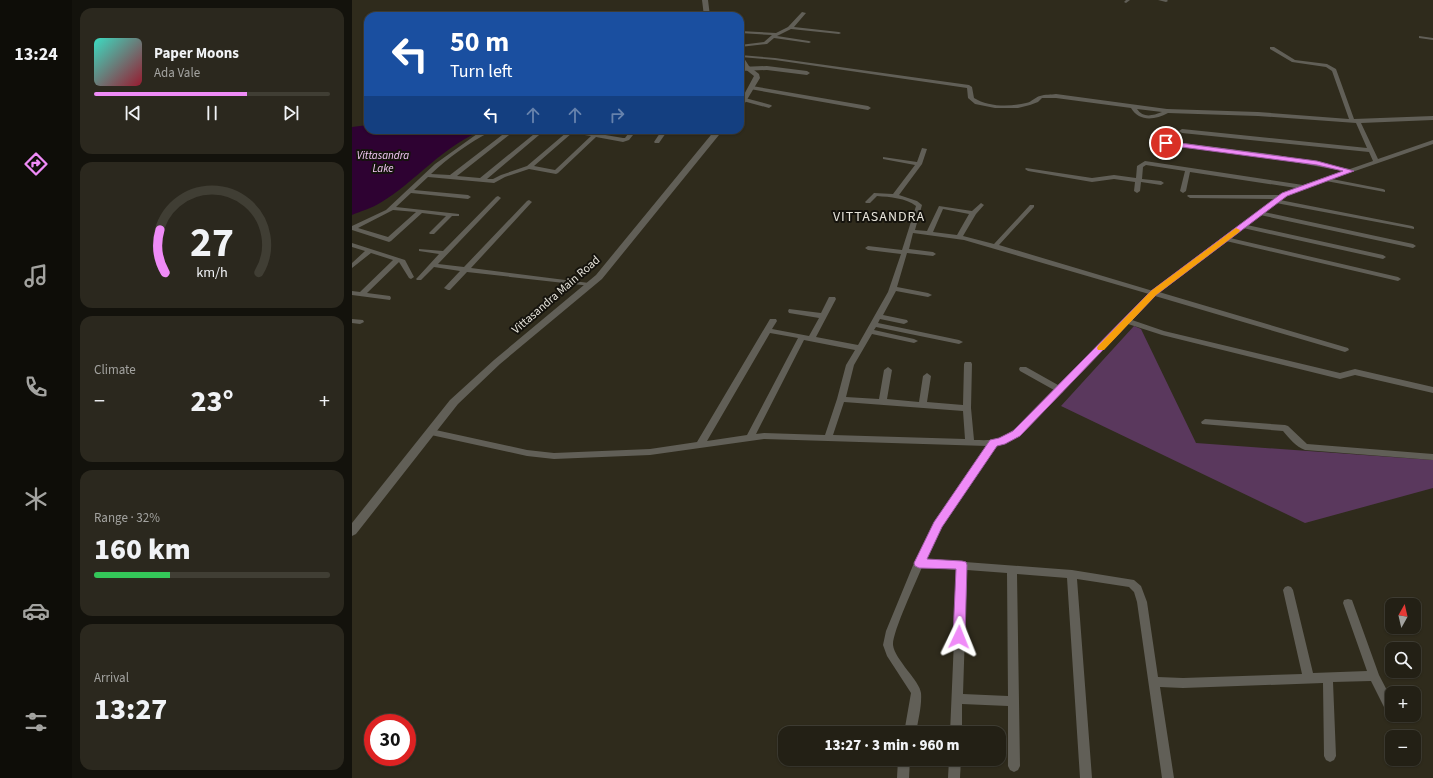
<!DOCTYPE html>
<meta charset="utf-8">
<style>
:root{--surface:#232015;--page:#2b281e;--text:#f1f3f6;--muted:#a3a3a0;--line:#403e34;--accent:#ef8bf7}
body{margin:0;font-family:"Source Sans 3",sans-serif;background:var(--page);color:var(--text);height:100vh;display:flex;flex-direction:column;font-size:15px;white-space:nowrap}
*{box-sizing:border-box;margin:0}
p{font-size:13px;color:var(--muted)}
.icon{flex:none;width:22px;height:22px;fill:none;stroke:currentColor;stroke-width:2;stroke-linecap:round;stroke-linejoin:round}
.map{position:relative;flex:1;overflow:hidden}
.drawer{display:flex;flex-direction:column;gap:8px;padding:8px;background:#13120c;width:280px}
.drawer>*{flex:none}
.top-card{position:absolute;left:12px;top:12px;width:380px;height:122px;border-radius:12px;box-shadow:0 1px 3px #0004,0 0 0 1px var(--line);background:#1a4fa0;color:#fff;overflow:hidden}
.needle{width:26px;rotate:8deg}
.tools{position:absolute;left:1033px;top:598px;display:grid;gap:8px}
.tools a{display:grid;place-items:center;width:36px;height:36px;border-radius:8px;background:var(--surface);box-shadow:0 1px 3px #0004,0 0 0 1px var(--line);font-size:20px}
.speed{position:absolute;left:12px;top:714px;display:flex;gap:8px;font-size:20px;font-weight:700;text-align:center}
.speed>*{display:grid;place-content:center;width:52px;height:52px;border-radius:50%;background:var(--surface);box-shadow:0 1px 3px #0004,0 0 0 1px var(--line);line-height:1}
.speed .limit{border:6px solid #d22;background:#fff;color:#111}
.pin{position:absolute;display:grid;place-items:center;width:34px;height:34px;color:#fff;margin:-17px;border:2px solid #fff;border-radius:50%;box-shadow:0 1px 4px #0007}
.me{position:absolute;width:44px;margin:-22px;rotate:2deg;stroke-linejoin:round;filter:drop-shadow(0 0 3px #0008)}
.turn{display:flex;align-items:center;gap:14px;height:84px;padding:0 20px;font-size:18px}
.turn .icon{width:52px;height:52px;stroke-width:2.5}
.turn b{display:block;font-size:28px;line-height:34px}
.lanes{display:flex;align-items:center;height:38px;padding:0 20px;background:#0003;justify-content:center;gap:20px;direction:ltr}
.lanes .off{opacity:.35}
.big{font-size:30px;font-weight:800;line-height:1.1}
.drawer .tile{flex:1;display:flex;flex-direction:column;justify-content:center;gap:6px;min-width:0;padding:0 14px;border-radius:12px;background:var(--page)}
.drawer .dial{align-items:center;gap:0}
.dial svg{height:104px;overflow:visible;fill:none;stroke:var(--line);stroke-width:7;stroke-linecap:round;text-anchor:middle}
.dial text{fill:var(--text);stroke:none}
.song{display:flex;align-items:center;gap:12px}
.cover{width:48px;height:48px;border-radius:6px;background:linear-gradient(135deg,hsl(170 70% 55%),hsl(350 70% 35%))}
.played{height:4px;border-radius:2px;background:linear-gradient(90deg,var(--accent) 65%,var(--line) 65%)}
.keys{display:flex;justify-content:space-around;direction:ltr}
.heat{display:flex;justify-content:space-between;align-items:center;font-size:22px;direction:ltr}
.charge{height:6px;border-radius:3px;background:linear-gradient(90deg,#34c759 32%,var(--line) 0)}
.trip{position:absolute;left:426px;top:726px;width:228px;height:40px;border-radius:12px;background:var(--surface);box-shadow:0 1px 3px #0004,0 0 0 1px var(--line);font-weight:800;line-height:40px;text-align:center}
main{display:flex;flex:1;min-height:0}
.menu{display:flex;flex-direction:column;width:72px;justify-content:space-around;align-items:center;background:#0e0d08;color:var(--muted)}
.menu .icon{width:28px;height:28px}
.menu .selected{color:var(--accent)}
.menu b{font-size:18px;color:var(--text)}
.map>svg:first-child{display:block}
.green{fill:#5a385d}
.water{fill:#2e0232}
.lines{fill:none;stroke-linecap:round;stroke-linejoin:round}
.minor{fill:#615f57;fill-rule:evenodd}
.tertiary{fill:#615f57;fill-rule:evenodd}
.route{fill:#ef8bf7;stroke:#9b5aa1}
.slow{fill:#f59e0b}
.labels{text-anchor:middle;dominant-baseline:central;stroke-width:4;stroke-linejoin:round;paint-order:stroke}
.far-water-label{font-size:11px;font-style:italic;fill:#f5caf7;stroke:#15130d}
.street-label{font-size:12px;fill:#e6e3da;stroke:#15130d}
.quarter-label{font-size:14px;letter-spacing:1px;fill:#e6e3da;stroke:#15130d}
</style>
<main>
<nav class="menu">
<b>13:24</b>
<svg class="icon selected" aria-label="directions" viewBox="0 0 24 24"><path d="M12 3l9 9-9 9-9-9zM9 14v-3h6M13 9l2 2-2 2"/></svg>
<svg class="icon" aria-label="music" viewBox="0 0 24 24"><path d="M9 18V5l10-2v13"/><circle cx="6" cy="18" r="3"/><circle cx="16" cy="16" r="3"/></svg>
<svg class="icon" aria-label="phone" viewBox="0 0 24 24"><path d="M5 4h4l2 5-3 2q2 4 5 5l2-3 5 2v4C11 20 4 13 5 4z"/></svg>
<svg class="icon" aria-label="climate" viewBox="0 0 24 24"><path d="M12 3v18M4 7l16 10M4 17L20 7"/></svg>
<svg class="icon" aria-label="car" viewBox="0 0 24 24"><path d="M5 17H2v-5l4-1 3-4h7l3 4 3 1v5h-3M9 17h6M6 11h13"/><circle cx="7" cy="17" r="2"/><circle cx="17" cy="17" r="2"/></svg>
<svg class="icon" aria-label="filters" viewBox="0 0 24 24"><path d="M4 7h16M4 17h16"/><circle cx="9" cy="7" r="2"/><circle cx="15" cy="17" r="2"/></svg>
</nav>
<section class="drawer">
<div class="tile">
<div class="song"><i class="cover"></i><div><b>Paper Moons</b><p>Ada Vale</p></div></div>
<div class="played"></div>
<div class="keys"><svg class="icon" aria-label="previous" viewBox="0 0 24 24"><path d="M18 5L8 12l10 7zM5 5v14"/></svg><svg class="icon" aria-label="pause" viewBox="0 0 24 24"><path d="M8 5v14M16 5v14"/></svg><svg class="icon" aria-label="next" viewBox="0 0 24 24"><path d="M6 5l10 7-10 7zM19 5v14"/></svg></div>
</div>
<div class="tile dial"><svg viewBox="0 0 100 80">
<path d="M14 69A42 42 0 1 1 86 69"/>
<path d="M14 69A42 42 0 0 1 10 36" stroke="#ef8bf7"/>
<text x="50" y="56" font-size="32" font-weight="700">27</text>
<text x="50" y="72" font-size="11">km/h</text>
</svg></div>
<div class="tile"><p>Climate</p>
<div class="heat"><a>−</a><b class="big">23°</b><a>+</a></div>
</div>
<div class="tile"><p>Range · 32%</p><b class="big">160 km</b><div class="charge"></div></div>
<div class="tile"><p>Arrival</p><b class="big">13:27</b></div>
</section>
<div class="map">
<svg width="1081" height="778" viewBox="0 0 1081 778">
<rect width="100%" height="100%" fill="#2f2b1c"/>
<path class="green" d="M 782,326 L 789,329 L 844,443 L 1081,460 L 1081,488 L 953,523 L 709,406 Z"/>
<path class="water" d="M 16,125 L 16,130 L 132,130 C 91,145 65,181 28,203 C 20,208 9,211 0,215 L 0,127 Z"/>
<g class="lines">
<g class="minor">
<path d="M 774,0 L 778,0 L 774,3 L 772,2 Z"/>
<path d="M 806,0 L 815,0 L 816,1 L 814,2 Z"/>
<path d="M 450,12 L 454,13 L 442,27 L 487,32 L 489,33 L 487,34 L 439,29 L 425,36 L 457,41 L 459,42 L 457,43 L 422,38 L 415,44 L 388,47 L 388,45 L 412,42 L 420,35 L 388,33 L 388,31 L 424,33 L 436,27 Z"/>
<path d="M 1067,36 L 1081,38 L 1081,40 L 1067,38 Z"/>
<path d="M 918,47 L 922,47 L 943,60 L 975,64 L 984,69 L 1002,119 L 1081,116 L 1081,120 L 1009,123 L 1026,159 L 1081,140 L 1081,144 L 980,179 L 1031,189 L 1033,190 L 1033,192 L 974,181 L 934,195 L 928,200 L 1060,226 L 1062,227 L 1062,229 L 924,203 L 912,212 L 1061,244 L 1064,246 L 1061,248 L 908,215 L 895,225 L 1031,255 L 1034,257 L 1031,259 L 891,228 L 878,238 L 1046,277 L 1049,279 L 1046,281 L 874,241 L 807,292 L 996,348 L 997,350 L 993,352 L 803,296 L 780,320 L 812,331 L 988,373 L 1003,369 L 1081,387 L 1081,393 L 1003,375 L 988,379 L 810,335 L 776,324 L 712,389 L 711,392 L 709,393 C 693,409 668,441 645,445 L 590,527 L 574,560 L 607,562 L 610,561 L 613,562 L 720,570 L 782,580 L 789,586 L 795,602 L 806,677 L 831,678 L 950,674 L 931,590 L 933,587 L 936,586 L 939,587 L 941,590 L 961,673 L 1015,671 L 991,603 L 992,600 L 996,599 L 1000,600 L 1027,675 L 1040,700 L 1040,714 L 1035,713 L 1019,681 L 981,682 L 984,756 L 982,760 L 978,762 L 974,760 L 972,756 L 971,683 L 831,688 L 808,687 L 822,778 L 810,778 L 785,602 L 782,592 L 777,587 L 725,579 L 740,778 L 728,778 L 715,578 L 665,574 L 668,766 L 666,770 L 662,772 L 658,770 L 656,766 L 656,706 L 610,704 L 610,733 L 598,733 L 605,570 L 570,567 C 564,582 540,633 541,645 C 543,660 568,681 569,693 C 570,706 566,720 564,733 L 552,733 L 559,693 L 535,656 L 531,645 L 534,631 L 562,563 L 583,522 L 635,446 L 412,439 L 298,455 L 202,459 L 175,456 L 79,435 L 76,434 L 75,432 L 76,430 L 79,429 L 175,450 L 202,453 L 298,449 L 345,442 L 418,319 L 424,319 L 425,321 L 420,329 L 457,336 L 467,318 L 437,313 L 436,311 L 437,309 L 469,313 L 477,297 L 483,297 L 484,299 L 464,337 L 506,345 L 536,292 L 549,254 L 516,250 L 513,248 L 516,246 L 550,250 L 564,206 C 554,198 538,197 525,196 L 518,203 L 514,203 L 513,202 L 522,193 L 541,194 L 563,165 L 531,159 L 531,157 L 565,162 L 570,148 L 575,149 L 570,164 L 547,195 L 565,201 L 570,205 L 563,230 L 575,231 L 587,206 L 620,211 L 629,203 L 632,205 L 624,214 L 611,236 L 642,244 L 678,205 L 682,205 L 682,207 L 647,245 L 801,291 L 922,199 L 838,198 L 835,196 L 836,195 L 927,195 L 944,188 L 838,172 L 834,191 L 831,193 L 828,191 L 833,171 L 794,165 L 791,167 L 790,179 L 809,181 L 812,183 L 809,185 L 789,182 L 788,191 L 785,193 L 782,191 L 783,182 L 762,179 L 740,182 L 676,171 L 673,169 L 674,168 L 740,178 L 762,175 L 784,178 L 785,166 L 793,161 L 951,185 L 991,171 L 925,159 L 798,142 L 798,140 L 800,139 L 925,155 L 998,169 L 1021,161 L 1017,152 L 830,133 L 827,131 L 830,129 L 1015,148 L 1004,123 L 906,116 L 816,113 C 803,120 787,122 779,108 L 704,98 L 690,98 L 686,102 L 678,105 L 666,108 L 643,108 L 623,104 L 616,98 L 615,88 L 423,60 L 389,57 L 388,55 L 423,58 L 617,85 L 620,87 L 622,98 C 636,107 658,107 674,103 C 680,102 683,97 688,96 C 693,94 699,95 704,94 L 815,109 L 906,112 L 997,119 L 980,71 L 974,67 L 940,62 L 918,49 ZM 785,109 L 810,112 C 800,116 791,118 785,109 ZM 591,209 L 617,214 L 605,235 L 581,232 ZM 561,233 L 612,240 L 797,294 L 706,385 L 674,367 L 668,367 L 667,369 L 668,371 L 702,390 C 688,404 665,432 647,438 C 639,441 630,440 622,440 L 619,408 L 620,364 L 619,362 L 613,362 L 612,364 L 611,405 L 575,402 L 579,376 L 575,373 L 571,376 L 567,402 L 535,399 L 540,370 L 536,367 L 532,370 L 527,399 L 494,397 L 502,365 L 520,334 L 562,343 L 566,341 L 562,339 L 522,330 L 524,327 L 607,344 L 611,342 L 607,340 L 526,323 L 528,319 L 552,324 L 556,322 L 555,320 L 531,315 L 544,291 L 576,297 L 580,295 L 576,293 L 545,287 L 555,253 L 581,256 L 584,254 L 581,252 L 557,249 ZM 418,333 L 446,338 L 395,435 L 355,441 ZM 452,340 L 503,350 L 494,365 L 485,399 L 473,435 L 412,433 L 404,434 ZM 492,402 L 611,411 L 613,439 L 481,435 ZM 615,570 L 655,573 L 656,696 L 611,694 Z"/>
<path d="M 415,66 L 455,71 L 458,73 L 455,75 L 415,70 L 388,71 L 388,67 Z"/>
<path d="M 400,86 L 516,106 L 519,108 L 516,110 L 398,89 L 398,87 Z"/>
<path d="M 393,98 L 419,105 L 420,106 L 417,108 L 391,101 L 390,100 Z"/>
<path d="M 133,130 L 169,130 L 161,132 L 105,176 L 128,178 L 187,130 L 193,130 L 135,179 L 141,179 L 149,175 L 175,166 L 215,132 L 211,130 L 224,130 L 271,138 L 273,138 L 279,130 L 285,130 L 277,140 L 271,142 L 244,137 L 206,173 L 204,174 L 177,169 L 153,177 L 142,183 L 76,177 L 62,190 L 116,195 L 119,197 L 116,199 L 59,193 L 44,207 L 107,214 L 107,216 L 100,216 L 82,234 L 78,234 L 77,233 L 94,216 L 70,213 L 39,241 L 37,242 L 0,230 L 0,226 L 34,210 L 83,164 L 125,134 ZM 138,132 L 154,132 L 98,175 L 79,174 C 96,158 118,142 138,132 ZM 220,133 L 239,136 L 203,170 L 182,166 ZM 41,210 L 64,212 L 36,237 L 6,228 Z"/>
<path d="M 310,130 L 316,130 L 307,143 L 303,143 L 302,142 Z"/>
<path d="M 146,196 L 149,198 L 148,199 L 86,264 L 112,267 L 175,201 L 177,200 L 180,202 L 179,203 L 119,268 L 237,283 L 241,285 L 239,286 L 115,272 L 98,290 L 96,290 L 92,288 L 108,271 L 82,267 L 69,280 L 65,280 L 64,279 L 65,278 L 87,254 L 67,251 L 67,249 L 91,251 L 144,197 Z"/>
<path d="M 0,243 L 53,260 L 62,277 L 59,279 L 57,278 L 47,262 L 15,293 L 38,296 L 39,298 L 38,300 L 0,295 L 0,291 L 8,292 L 41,260 L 19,253 L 0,268 L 0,263 L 13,251 L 0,247 Z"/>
<path d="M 0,319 L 11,320 L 12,322 L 8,324 L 0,323 Z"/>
<path d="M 853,419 L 933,425 L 936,426 L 955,444 L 1081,454 L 1081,460 L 953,450 C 944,447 937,438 931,431 L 850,424 L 849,422 Z"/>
<path d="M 546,759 L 558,759 L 557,778 L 545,778 Z"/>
<path d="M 597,759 L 609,759 L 608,778 L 596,778 Z"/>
</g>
<g class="tertiary">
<path d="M 350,0 L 356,0 L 358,16 L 352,16 Z"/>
<path d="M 388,54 L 390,55 L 397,66 L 407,74 L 408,78 L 390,108 L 388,109 L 388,102 L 402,76 C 393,69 388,66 388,54 Z"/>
<path d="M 363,130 L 371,130 L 250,279 L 148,364 L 106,404 L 4,534 L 0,536 L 0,523 L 98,400 L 142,360 L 244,275 Z"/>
</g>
</g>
<path class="route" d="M 812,141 L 965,161 L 1002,171 L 935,196 L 804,295 L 668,436 L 653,444 L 645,446 L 590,527 L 575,559 L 610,561 L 614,562 L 615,565 L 613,637 L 611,640 L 607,642 L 603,640 L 601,637 L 604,569 L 567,568 L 563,566 L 562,563 L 582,522 L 638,440 L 647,438 L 661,431 L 799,291 L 930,193 L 991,171 L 965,165 L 814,145 L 812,144 Z"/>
<path class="slow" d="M 884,228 L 888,230 L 887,232 L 804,295 L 752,350 L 746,350 L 745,348 L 746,346 L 799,291 Z"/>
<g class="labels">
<g class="far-water-label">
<text x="31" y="155">Vittasandra<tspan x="31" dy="13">Lake</tspan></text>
</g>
<g class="street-label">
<text transform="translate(204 295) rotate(-41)">Vittasandra Main Road</text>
</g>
<g class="quarter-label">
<text x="527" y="217">VITTASANDRA</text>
</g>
</g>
</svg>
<div class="tools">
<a><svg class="needle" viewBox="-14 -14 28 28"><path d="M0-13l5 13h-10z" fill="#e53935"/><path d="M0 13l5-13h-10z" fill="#a3a3a0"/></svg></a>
<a><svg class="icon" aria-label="search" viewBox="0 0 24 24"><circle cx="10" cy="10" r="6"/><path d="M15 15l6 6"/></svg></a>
<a>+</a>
<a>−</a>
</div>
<div class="speed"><div class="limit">30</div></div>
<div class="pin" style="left:814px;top:143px;background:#d93025"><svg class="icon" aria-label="arrive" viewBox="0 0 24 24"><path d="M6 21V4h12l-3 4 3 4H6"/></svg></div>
<svg class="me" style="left:607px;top:637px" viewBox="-20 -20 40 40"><path d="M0-17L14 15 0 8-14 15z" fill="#ef8bf7" stroke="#fff" stroke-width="4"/></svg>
<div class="trip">13:27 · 3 min · 960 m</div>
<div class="top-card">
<div class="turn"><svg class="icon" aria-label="left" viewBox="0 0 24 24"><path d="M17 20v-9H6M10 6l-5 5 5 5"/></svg><div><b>50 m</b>Turn left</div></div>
<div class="lanes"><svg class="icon" aria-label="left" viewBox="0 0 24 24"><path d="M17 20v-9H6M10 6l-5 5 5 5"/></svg><svg class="icon off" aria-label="ahead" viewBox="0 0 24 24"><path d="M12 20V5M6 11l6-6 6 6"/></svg><svg class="icon off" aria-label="ahead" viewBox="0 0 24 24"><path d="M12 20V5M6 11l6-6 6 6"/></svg><svg class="icon off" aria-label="right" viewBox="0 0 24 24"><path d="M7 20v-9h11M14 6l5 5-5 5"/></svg></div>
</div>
</div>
</main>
